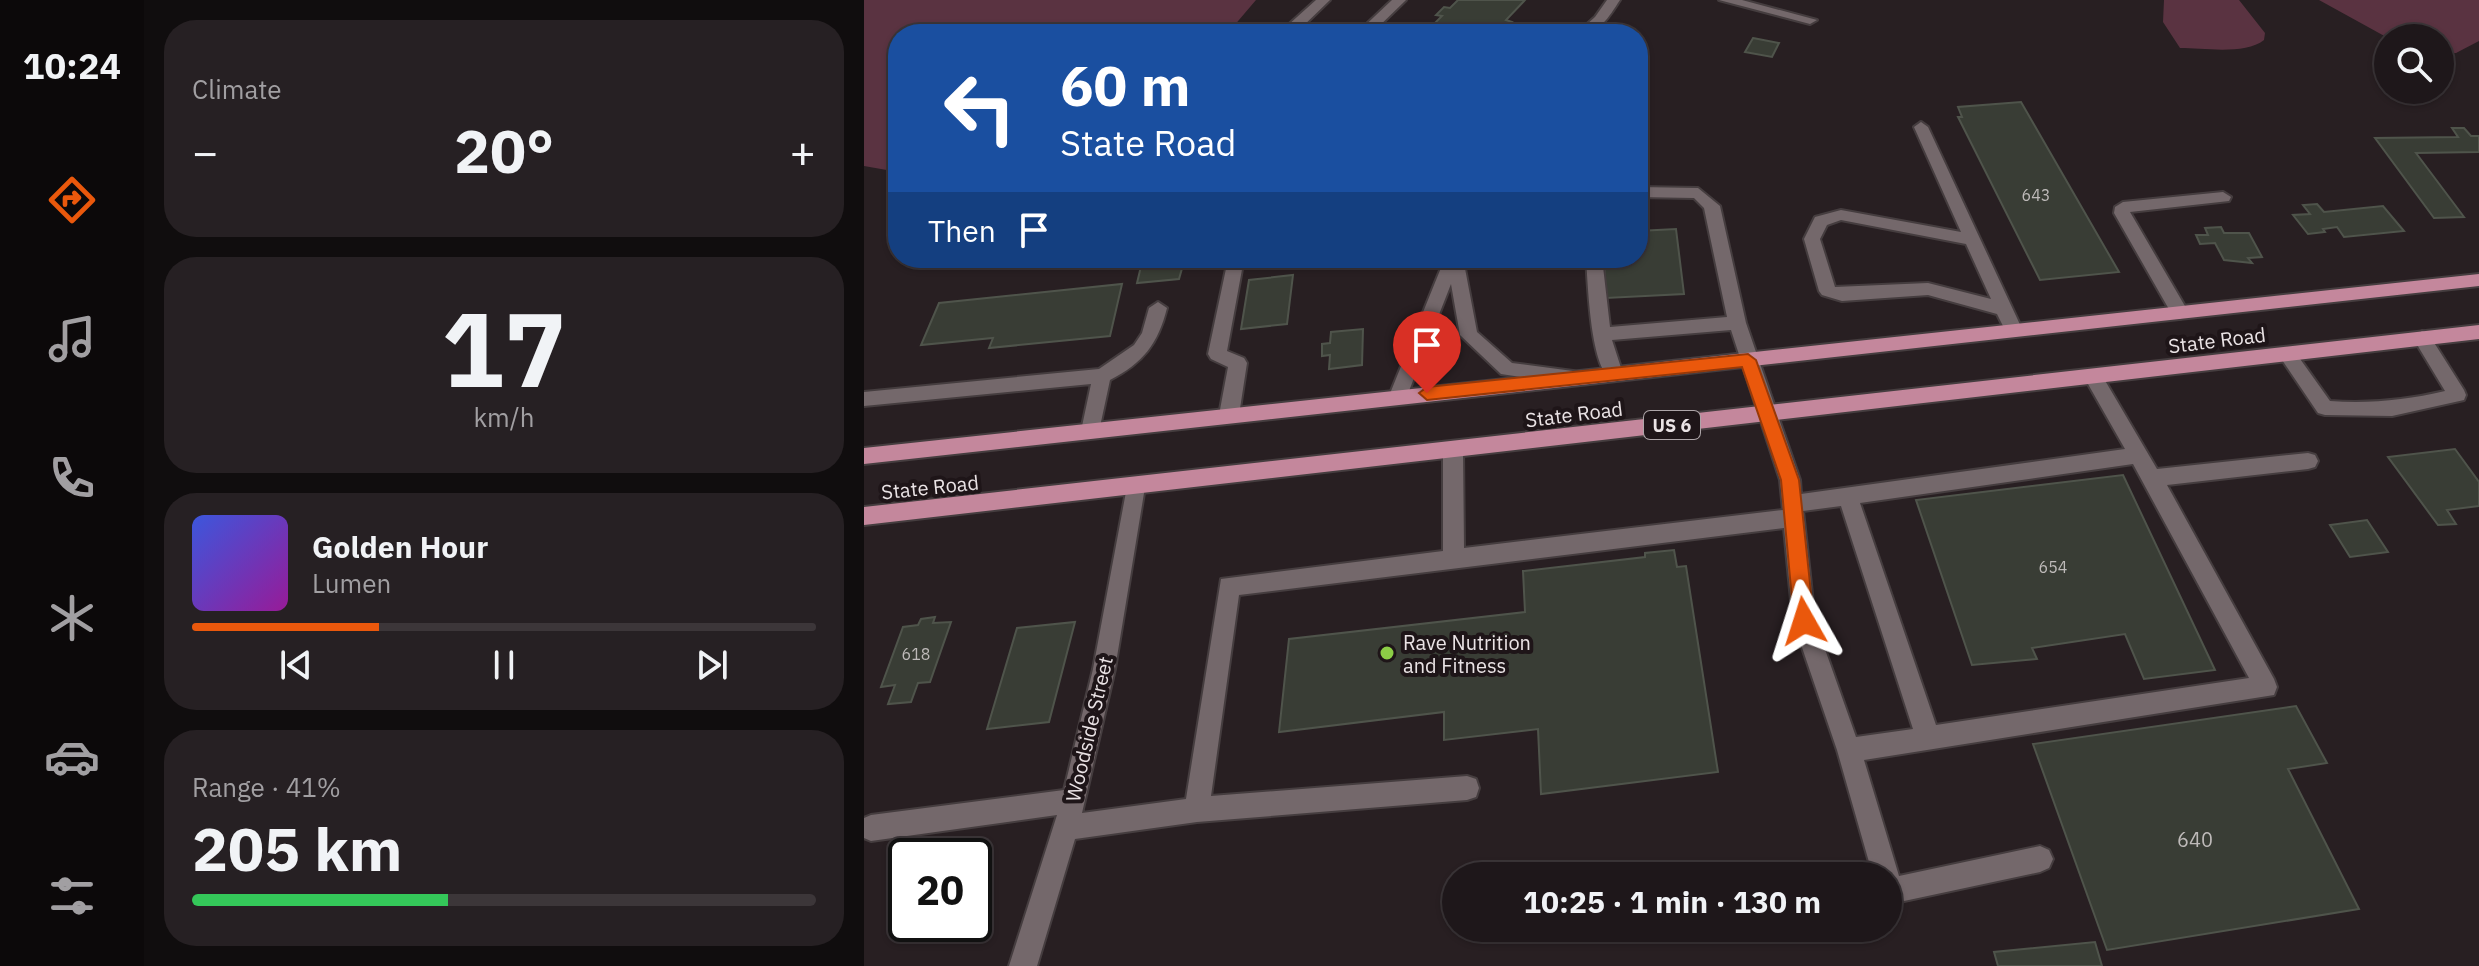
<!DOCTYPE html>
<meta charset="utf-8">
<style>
:root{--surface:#1e171a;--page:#262023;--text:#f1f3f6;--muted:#a19fa2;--line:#3c3639;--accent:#ea580c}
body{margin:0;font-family:"IBM Plex Sans",sans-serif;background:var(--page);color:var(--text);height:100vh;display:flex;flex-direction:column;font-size:30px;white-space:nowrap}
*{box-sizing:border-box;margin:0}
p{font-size:26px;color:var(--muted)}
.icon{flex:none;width:44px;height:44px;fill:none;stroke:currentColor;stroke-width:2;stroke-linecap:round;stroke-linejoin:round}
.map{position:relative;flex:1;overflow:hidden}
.details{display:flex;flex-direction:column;gap:20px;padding:20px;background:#100d0e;width:720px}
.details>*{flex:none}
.hud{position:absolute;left:24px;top:24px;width:760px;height:244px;border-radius:32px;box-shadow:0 2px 6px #0004,0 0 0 2px var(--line);background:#1a4fa0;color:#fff;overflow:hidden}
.controls{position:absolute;left:1510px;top:24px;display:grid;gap:16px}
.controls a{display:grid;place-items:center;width:80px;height:80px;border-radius:50%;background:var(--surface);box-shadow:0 2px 6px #0004,0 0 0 2px var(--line);font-size:40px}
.speed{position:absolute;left:24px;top:838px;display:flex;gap:16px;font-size:40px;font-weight:700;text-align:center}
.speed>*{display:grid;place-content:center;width:104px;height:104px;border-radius:50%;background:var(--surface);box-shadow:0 2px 6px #0004,0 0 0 2px var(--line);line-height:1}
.speed .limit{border:4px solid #111;border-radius:12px;background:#fff;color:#111}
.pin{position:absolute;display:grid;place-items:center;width:68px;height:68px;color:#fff;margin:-82px -34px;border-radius:50% 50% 50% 0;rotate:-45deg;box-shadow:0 0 8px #0007}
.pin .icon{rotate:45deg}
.me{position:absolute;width:88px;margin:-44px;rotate:354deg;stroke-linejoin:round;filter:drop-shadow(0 0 6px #0008)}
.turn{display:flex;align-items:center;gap:28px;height:168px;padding:0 40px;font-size:36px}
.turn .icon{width:104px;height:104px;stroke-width:2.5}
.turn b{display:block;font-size:56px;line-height:68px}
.then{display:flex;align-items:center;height:76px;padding:0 40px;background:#0003;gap:16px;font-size:30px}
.big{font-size:60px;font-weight:700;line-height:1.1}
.details .widget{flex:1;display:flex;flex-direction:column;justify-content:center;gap:12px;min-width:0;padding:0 28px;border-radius:32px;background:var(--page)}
.details .dial{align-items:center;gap:0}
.dial b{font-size:104px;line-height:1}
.song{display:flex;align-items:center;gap:24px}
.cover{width:96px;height:96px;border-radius:12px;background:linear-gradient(135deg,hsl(230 70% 55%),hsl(300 70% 35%))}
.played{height:8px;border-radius:4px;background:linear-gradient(90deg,var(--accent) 30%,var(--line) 30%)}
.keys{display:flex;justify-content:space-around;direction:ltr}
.heat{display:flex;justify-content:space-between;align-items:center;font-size:44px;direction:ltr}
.charge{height:12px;border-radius:6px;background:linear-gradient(90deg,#34c759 41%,var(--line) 0)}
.trip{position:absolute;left:578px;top:862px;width:460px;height:80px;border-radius:40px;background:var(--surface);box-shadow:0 2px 6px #0004,0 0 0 2px var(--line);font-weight:700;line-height:80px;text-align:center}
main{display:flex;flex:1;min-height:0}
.dock{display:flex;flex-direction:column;width:144px;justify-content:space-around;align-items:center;background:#0c090a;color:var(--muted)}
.dock .icon{width:56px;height:56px}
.dock .active{color:var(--accent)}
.dock b{font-size:36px;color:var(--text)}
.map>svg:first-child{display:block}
.green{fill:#5a3341}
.building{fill:#393d35;stroke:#4f544b;stroke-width:2}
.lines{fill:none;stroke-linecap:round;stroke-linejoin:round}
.minor-casing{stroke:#453d3f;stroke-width:4}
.major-casing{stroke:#453d3f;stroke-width:4}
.minor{fill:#74686b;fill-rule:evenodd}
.major{fill:#c4879c;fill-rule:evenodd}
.route{fill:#ea580c;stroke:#983908;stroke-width:2}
.poi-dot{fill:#8cce46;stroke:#1e1518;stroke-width:3}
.labels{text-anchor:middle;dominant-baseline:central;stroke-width:8;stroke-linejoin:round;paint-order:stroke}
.number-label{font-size:16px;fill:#bebab9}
.shield{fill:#1e1518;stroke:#ada5a8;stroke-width:2}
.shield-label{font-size:18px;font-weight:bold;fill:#eae3e5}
.street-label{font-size:20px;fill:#eae3e5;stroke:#1e1518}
.poi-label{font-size:20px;fill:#eae3e5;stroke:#1e1518;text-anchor:start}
.near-number-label{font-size:20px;fill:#bebab9}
</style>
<main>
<nav class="dock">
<b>10:24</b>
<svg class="icon active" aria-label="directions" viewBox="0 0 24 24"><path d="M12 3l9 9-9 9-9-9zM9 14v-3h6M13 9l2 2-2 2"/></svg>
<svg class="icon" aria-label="music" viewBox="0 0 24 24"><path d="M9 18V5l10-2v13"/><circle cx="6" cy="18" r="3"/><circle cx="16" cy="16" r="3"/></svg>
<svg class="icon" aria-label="phone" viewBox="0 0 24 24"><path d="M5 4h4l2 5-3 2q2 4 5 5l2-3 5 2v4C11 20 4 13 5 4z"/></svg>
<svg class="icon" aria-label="climate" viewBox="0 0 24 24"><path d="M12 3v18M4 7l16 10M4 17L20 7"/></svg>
<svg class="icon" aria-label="car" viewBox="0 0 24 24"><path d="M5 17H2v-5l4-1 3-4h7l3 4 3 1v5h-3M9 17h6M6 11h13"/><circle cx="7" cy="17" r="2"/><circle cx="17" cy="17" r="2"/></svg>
<svg class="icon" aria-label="filters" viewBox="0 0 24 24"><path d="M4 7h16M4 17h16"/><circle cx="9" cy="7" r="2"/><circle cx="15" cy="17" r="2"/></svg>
</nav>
<section class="details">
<div class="widget"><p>Climate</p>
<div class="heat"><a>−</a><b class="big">20°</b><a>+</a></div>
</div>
<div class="widget dial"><b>17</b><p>km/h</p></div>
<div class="widget">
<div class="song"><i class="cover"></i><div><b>Golden Hour</b><p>Lumen</p></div></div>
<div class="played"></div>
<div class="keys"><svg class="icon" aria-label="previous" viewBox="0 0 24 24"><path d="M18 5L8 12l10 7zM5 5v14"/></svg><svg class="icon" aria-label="pause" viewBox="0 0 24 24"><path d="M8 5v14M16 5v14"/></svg><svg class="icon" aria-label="next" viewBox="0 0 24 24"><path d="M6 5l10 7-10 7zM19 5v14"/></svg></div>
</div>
<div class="widget"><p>Range · 41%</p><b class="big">205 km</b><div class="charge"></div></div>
</section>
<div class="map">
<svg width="1615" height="966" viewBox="0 0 1615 966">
<rect width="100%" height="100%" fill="#281f22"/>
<g class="green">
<path d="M 0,0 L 392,0 L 363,34 L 34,34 L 34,172 L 0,166 Z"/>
<path d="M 1300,0 L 1375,0 L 1401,33 L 1400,40 C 1381,55 1340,48 1316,48 L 1299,22 Z"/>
<path d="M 1455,0 L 1615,0 L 1615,41 L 1592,53 L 1576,54 L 1576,38 L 1524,38 Z"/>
</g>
<g class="building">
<path d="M 594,0 L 661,0 L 642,20 L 648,22 L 640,31 L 634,29 L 629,34 L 554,34 L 562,26 L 567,27 L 578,16 L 572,15 L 580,7 L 586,8 Z"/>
<path d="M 889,38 L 915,43 L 908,57 L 881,52 Z"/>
<path d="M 1157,102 L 1255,272 L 1176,280 L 1094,117 L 1098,117 L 1094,107 Z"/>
<path d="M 1588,128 L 1600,128 L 1607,136 L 1615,136 L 1615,152 L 1552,153 L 1600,217 L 1570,218 L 1511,138 L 1594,137 Z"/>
<path d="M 1453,204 L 1460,212 L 1519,206 L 1540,231 L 1480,237 L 1473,227 L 1459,229 L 1461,232 L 1444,234 L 1429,215 L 1446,214 L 1439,205 Z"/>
<path d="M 1357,227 L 1360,233 L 1385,233 L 1398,257 L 1384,258 L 1388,263 L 1360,260 L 1351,243 L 1336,244 L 1332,235 L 1344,235 L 1341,228 Z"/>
<path d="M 812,229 L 820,294 L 742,298 L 740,258 L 774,258 L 774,231 Z"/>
<path d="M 267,258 L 321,258 L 315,279 L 273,283 L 278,262 L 265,263 Z"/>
<path d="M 429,275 L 423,324 L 377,329 L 385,280 Z"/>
<path d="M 258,284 L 246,336 L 125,348 L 129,338 L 57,345 L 75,303 Z"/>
<path d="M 499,329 L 498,365 L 465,369 L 466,355 L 458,356 L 458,344 L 466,343 L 467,332 Z"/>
<path d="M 1591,449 L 1615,482 L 1615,506 L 1583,510 L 1592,524 L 1574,525 L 1524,457 Z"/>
<path d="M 1259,475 L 1351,670 L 1280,679 L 1261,634 L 1168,648 L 1173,659 L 1108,665 L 1052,500 Z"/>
<path d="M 1503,520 L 1524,552 L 1486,557 L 1466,525 Z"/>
<path d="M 810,550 L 813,567 L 822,566 L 854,772 L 677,794 L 674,729 L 580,740 L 580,712 L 415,732 L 425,639 L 661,612 L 659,571 L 781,557 L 781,553 Z"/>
<path d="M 71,617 L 69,623 L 87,622 L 66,682 L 54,683 L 47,702 L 24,704 L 31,685 L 17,687 L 39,627 L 54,625 L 57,619 Z"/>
<path d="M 211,622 L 185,722 L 123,729 L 153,628 Z"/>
<path d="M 1432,706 L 1463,763 L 1424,769 L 1495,909 L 1243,950 L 1169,744 Z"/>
<path d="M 1231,942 L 1238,966 L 1134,966 L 1130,952 Z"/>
</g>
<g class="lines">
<defs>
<g id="minor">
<path d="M 452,0 L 466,0 L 435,30 L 435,34 L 421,34 L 423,26 Z"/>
<path d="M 528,0 L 542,0 L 507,34 L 492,34 Z"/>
<path d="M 743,0 L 756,0 C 744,18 736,34 712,34 L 731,17 Z"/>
<path d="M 855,0 L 878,0 L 953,20 L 946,24 Z"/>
<path d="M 1057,122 L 1064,127 L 1159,331 L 1156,336 L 1144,336 L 1133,314 L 1064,295 L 978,301 L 958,295 L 955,291 L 940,239 L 951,217 L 977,210 L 1097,232 L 1050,127 ZM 977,220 L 1102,244 L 1127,299 L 1064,283 L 971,287 L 956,239 L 963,225 Z"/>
<path d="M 774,187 L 834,188 L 856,206 L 882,323 L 936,480 L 937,494 L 1261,449 L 1220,377 L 1229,370 L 1236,372 L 1293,469 L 1444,453 L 1451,455 L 1454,461 L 1451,467 L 1444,469 L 1303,485 L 1410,679 L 1413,687 L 1410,695 L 1000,760 L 1035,876 L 1176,846 L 1185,850 L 1189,859 L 1185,868 L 1176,872 L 1026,904 L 1024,876 L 1009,876 L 973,750 L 929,621 L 920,528 L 375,595 L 347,796 L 603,776 L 612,779 L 615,788 L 612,797 L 603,800 L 333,822 L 211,839 L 173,966 L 145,966 L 193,815 L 7,841 L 0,838 L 0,818 L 7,815 L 200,790 L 229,669 L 264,481 L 271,479 L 278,481 L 281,487 L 251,669 L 218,813 L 322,799 L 357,579 L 579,551 L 579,450 L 582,444 L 596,444 L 599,450 L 600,548 L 919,510 L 916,480 L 867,330 L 748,340 L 759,374 L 750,381 C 726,374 724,282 722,258 L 738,258 L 746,327 L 863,317 L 840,208 L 830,198 L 774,197 ZM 1269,464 L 1385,678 L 1072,725 L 996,503 ZM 977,506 L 1049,729 L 992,737 L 951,621 L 939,511 Z"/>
<path d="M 1359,192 L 1367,197 L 1365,201 L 1266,212 L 1325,313 L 1316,319 L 1310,318 L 1250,213 L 1251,207 L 1259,202 Z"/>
<path d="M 371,258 L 379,264 L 363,351 L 380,358 L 383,363 L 375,415 L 372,420 L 358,420 L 355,415 L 364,367 L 347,359 L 344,354 L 363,264 Z"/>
<path d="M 581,258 L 599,258 L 613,332 L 648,363 L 709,371 L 716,373 L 718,378 L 716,383 L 709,385 L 637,374 L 596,335 L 587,284 L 543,396 L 541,401 L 527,401 L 525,396 Z"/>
<path d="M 294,302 L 303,308 C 294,344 279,363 246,380 L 234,436 L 220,436 L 217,431 L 227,384 L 0,406 L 0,392 L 235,369 L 270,345 L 278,333 L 285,308 Z"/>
<path d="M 1558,331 L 1564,333 L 1600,390 L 1602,395 L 1600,400 L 1528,416 L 1461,415 L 1454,413 L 1414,354 L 1423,347 L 1429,349 L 1466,401 C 1505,404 1543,400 1581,391 L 1549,338 Z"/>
</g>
<g id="major">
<path d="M 1615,274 L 1615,286 L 0,464 L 0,448 Z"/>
<path d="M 1615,325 L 1615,339 L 0,525 L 0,507 Z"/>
</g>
</defs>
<use href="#minor" class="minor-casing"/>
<use href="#major" class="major-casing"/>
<use href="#minor" class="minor"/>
<use href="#major" class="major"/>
</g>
<path class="route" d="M 884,354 L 892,360 L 935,480 L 950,621 L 947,628 L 940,630 L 933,628 L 930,621 L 917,480 L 878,367 L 563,400 L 555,393 L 563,387 Z"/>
<circle class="poi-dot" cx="523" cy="653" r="8"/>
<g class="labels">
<g class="number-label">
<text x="1172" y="195">643</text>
<text x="1189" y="567">654</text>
<text x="52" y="654">618</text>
</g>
<rect class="shield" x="780" y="411" width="56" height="28" rx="6"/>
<g class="shield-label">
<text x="808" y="425">US 6</text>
</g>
<g class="street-label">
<text transform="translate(1353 340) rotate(-7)">State Road</text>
<text transform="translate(710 414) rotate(-7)">State Road</text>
<text transform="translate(66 487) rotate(-6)">State Road</text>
<text transform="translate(225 729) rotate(-77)">Woodside Street</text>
</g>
<g class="poi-label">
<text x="539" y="642">Rave Nutrition<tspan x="539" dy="23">and Fitness</tspan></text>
</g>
<g class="near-number-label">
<text x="1331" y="839">640</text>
</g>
</g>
</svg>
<div class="controls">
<a><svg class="icon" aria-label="search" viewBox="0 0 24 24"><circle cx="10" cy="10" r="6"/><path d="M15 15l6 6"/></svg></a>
</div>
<div class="speed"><div class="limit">20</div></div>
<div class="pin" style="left:563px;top:393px;background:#d93025"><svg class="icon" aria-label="arrive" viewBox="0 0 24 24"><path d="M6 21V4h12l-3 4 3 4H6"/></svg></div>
<svg class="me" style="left:940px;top:621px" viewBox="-20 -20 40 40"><path d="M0-17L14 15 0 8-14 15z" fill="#ea580c" stroke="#fff" stroke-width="4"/></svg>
<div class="trip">10:25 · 1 min · 130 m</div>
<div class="hud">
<div class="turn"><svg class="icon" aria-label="left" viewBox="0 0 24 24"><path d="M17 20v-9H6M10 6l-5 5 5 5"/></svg><div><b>60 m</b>State Road</div></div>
<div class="then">Then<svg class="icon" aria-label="arrive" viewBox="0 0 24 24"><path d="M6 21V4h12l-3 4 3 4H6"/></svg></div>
</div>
</div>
</main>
